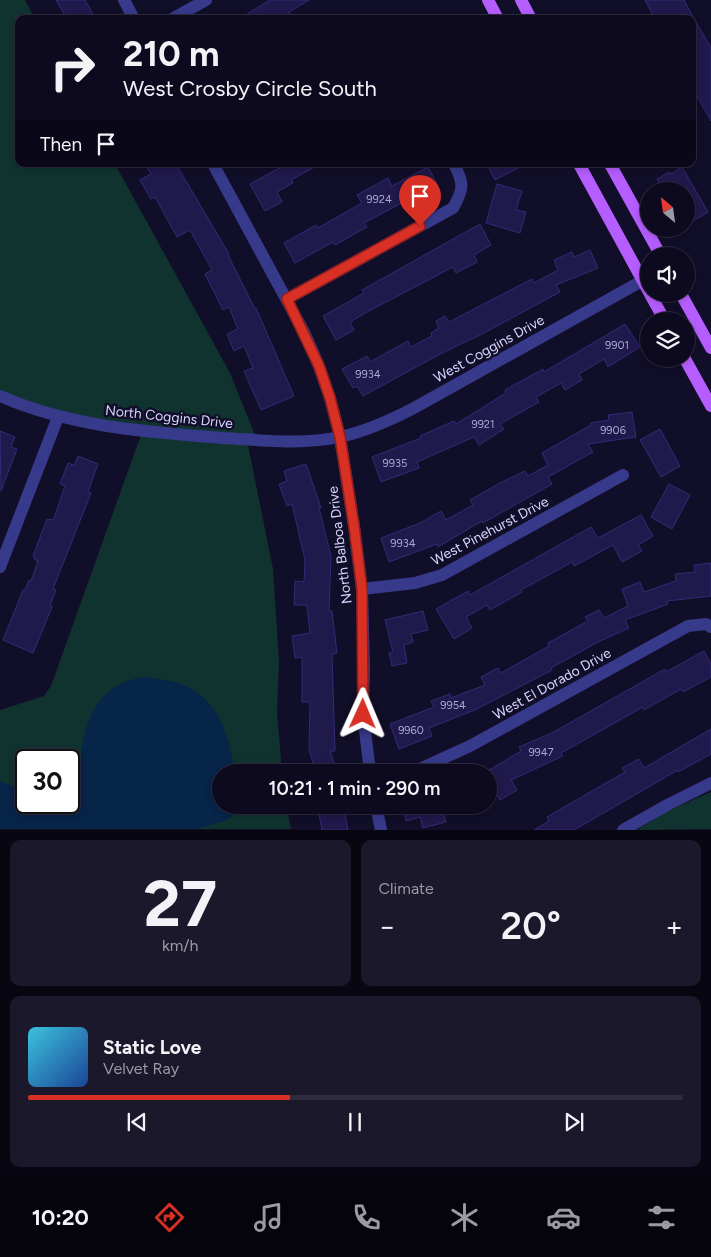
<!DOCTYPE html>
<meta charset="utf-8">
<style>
:root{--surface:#0d0a1f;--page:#1b182c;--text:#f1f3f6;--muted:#9a9aa4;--line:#2d2b3d;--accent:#d93025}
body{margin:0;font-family:Figtree,sans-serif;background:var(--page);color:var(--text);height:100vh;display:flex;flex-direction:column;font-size:19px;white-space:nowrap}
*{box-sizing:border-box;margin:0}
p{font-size:16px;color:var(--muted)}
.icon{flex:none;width:28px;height:28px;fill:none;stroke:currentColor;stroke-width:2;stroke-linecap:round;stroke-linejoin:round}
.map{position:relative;height:830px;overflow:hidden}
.panel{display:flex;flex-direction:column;gap:10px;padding:10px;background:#070611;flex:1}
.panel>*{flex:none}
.top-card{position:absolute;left:15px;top:15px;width:681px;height:152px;border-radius:10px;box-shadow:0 2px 8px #0003,0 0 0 1px var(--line);background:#0d0a1f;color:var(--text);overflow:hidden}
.needle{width:32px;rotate:331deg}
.controls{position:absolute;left:640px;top:182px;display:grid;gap:10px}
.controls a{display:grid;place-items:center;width:55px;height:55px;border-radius:50%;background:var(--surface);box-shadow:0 2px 8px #0003,0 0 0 1px var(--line);font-size:25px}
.speed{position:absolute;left:15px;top:749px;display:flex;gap:10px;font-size:25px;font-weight:700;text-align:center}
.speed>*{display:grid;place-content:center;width:65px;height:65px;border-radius:50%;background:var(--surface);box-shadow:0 2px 8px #0003,0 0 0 1px var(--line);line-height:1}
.speed .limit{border:2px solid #111;border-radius:8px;background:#fff;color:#111}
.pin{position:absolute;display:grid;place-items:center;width:42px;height:42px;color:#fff;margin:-51px -21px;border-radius:50% 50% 50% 0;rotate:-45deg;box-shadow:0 0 5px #0007}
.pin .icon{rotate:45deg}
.me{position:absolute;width:55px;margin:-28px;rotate:1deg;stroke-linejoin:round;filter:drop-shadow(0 0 4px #0008)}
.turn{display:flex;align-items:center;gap:18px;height:105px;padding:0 25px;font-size:22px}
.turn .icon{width:65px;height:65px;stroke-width:2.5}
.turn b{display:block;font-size:35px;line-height:42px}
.then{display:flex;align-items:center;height:48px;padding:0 25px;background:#0003;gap:10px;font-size:19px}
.big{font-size:38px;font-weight:600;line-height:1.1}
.panel .widget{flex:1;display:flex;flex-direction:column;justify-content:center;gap:8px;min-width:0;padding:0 18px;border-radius:10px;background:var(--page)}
.panel .dial{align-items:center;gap:0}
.dial b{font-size:65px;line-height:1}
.song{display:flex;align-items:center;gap:15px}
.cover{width:60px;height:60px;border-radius:8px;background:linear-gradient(135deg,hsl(190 70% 55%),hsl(220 70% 35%))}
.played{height:5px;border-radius:2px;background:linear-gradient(90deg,var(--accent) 40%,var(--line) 40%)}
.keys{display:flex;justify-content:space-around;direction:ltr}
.heat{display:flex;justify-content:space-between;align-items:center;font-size:28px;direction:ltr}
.panel .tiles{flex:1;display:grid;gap:10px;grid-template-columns:1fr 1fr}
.widget:last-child{grid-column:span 2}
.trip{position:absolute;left:212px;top:764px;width:285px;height:50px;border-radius:25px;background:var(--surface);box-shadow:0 2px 8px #0003,0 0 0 1px var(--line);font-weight:600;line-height:50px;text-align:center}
.tab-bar{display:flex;height:80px;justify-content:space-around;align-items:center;background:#05040c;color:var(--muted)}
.tab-bar .icon{width:35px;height:35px}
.tab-bar .active{color:var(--accent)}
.tab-bar b{font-size:22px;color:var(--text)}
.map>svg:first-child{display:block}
.green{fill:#11332f;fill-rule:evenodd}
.water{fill:#072449}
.building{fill:#20194b;stroke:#342a78}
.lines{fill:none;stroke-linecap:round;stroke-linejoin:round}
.minor{stroke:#373a8a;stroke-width:12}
.major{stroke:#b65dff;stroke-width:12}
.route-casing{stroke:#8d1f18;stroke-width:12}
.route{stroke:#d93025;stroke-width:9}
.labels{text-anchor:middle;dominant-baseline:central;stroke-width:5;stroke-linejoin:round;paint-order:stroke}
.number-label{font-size:11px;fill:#aaa7d2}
.street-label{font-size:14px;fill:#d8d6ff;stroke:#110e29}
</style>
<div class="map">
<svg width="711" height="830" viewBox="0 0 711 830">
<rect width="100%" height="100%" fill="#110e29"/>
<g class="green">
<path d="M 0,0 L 25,0 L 35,19 L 19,19 L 19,164 L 115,164 L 230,373 L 257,440 L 247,440 L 273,569 L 279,661 L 277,712 L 282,772 L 221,772 L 221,805 L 286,805 L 291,829 L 0,829 L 0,710 L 44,696 L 51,686 L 142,432 L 0,396 ZM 26,760 L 69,760 L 69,802 L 26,802 Z"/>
<path d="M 711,792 L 711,829 L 637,830 L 668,811 Z"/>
</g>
<path class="water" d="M 144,677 C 152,678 162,679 171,681 C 217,692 228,731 235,772 L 221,772 L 221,805 L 237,805 L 233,816 L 224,821 L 196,829 L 0,829 L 0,781 L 26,792 L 26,802 L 69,802 L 69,792 C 84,783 79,761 82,746 C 89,709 104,683 144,677 Z"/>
<g class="building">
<path d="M 56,0 L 85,0 L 96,19 L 67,19 Z"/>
<path d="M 270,0 L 309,0 L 289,12 L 293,19 L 239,19 Z"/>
<path d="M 645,0 L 684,0 L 692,15 L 711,48 L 711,121 L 692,87 L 692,19 L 655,19 Z"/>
<path d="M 145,164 L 176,164 L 229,254 L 228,255 L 255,309 L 256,308 L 294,396 L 261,410 L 244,371 L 253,368 L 244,346 L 234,351 L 227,334 L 238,329 L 229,307 L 223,310 L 205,274 L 212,270 L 190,230 L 177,237 L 155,197 L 151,199 L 140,180 L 151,174 Z"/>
<path d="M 287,164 L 320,164 L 291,180 L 293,183 L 277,192 L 282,202 L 265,211 L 250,184 Z"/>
<path d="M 487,164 L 526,164 L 495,180 Z"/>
<path d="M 428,167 L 438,186 L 408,202 L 407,200 L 364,223 L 367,227 L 335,245 L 333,242 L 295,263 L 284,243 L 316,225 L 318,228 L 362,203 L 357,195 L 388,178 L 392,186 Z"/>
<path d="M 682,167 L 708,212 L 686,225 L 686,191 L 664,191 L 657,179 L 669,172 L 671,174 Z"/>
<path d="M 497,184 L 522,191 L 516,210 L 526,212 L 520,233 L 486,223 Z"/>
<path d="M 480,224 L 491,245 L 474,255 L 477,262 L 456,273 L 453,267 L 365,313 L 350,322 L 354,330 L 336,340 L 323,316 L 364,293 L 362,290 Z"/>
<path d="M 590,250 L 598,268 L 556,285 L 560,292 L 482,334 L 442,353 L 363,396 L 357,386 L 353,388 L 342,369 L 367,356 L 370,362 L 408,341 L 411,347 L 432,336 L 431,333 L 439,328 L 436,321 L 445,316 L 449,322 L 532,279 L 534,283 L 558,270 L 554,260 L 572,252 L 574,257 Z"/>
<path d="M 625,324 L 640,347 L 608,367 L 604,359 L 579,374 L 582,380 L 565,390 L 561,383 L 536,397 L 539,402 L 500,424 L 504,429 L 479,445 L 474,437 L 417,462 L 419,468 L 381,482 L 372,457 L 421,438 L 420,436 L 454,421 L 456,424 L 506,393 L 505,390 L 543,369 L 544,372 Z"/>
<path d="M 632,412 L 636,437 L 588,444 L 593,452 L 548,477 L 552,484 L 483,523 L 482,521 L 438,547 L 437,544 L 389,562 L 381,538 L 420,523 L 441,511 L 446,520 L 473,505 L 470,500 L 500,483 L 525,471 L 528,476 L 548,465 L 542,453 L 591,425 L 591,423 L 609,420 L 608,415 Z"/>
<path d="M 660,429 L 680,466 L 661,477 L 640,440 Z"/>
<path d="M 0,431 L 15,437 L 11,447 L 17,449 L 1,491 Z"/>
<path d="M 78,456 L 98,464 L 88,492 L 91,493 L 53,589 L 56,590 L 50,606 L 52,607 L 33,653 L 3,640 L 23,590 L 25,590 L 29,580 L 31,581 L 38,561 L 34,559 L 35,557 L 33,556 L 47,519 L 52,520 L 54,518 L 65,486 L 60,484 L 68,463 L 73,465 L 75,464 Z"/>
<path d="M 306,464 L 321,508 L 319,508 L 331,556 L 329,611 L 332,611 L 337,653 L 332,654 L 335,751 L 330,751 L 337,772 L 316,772 L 309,749 L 310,702 L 302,702 L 302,657 L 295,658 L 292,636 L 310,633 L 307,605 L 294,605 L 295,581 L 304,582 L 305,560 L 292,504 L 287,506 L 279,484 L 287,481 L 284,471 Z"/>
<path d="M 669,484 L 690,495 L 672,529 L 651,517 Z"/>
<path d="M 641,515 L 653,536 L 638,545 L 642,551 L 622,562 L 613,545 L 574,566 L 572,562 L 521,590 L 522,592 L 490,610 L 487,605 L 466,617 L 472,628 L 454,639 L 436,609 L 468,591 L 470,595 L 591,527 L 598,538 Z"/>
<path d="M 711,563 L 711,596 L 667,601 L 668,604 L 625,620 L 629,628 L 598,642 L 551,668 L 552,670 L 477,709 L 429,728 L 432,736 L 399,749 L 390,724 L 434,707 L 431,701 L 450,694 L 451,698 L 485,685 L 481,677 L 498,668 L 501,673 L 549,646 L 548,643 L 588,621 L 585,617 L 599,610 L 604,618 L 628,606 L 622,589 L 640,582 L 644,592 L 676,581 L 675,574 L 695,572 L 694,565 Z"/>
<path d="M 423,611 L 428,630 L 411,634 L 413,642 L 404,645 L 407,663 L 392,666 L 389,653 L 393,652 L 385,620 Z"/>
<path d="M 704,651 L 711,664 L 711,677 L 683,692 L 681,689 L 644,710 L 643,707 L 561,753 L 563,756 L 511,780 L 517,790 L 500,800 L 489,780 L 489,770 L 521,751 L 519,747 L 552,733 L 665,669 L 666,672 Z"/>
<path d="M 711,729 L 711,754 L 678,772 L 678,770 L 574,830 L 534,830 L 549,821 L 547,817 L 625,772 L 622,768 L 639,759 L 644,768 Z"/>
<path d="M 336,805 L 343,805 L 348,830 L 322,830 L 318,809 Z"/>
<path d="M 402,805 L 441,805 L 446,822 L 423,828 L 420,817 L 406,821 Z"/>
</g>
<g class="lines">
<g class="minor">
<path d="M 124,0 L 134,19"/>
<path d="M 172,19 L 206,0"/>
<path d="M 213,164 L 304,332 L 319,366 L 330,398 L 340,437 L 354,526 L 362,589 L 364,667 L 363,714 L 370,772"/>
<path d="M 287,299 L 453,208 C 464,189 464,183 454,164"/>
<path d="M 0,396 C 71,427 147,432 223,438 C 262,440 302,445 340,437 C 367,431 391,420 414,408 L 649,277"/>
<path d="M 0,567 L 58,417"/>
<path d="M 362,589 L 415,583 L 442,575 L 623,475"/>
<path d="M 413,772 L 470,746 L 688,626 L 706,624 L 711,627"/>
<path d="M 376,805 L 381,830"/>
<path d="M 623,830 L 669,804 L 711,783"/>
</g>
<g class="major">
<path d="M 488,0 L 498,19"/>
<path d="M 521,0 L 531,19"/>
<path d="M 579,164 L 649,292"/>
<path d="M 610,164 L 661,256"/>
<path d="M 650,294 L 665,321"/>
<path d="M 681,294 L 711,348"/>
<path d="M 685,359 L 711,406"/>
</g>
</g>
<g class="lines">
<defs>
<path id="route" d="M 363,714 L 362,589 L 354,526 L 340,437 L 330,398 L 319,366 L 287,299 L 420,226"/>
</defs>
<use href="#route" class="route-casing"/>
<use href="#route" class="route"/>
</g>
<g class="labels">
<g class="number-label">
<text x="379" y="199">9924</text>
<text x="617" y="345">9901</text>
<text x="368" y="374">9934</text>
<text x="483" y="424">9921</text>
<text x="613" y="430">9906</text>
<text x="395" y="463">9935</text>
<text x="403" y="543">9934</text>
<text x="453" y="705">9954</text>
<text x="411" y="730">9960</text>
<text x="541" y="752">9947</text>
</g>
<g class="street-label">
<text transform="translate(489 349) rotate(-29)">West Coggins Drive</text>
<text transform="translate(169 417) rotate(6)">North Coggins Drive</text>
<text transform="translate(490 531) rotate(-28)">West Pinehurst Drive</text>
<text transform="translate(340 545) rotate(-97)">North Balboa Drive</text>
<text transform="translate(552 684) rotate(-29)">West El Dorado Drive</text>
</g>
</g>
</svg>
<div class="controls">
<a><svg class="needle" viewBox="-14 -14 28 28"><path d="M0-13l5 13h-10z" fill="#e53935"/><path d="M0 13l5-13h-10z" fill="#9a9aa4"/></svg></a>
<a><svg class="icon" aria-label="sound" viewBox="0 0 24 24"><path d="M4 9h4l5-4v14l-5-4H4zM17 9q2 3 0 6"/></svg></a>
<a><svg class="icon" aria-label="layers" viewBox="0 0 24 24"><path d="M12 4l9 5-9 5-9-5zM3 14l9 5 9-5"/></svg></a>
</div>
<div class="speed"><div class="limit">30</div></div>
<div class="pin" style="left:420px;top:226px;background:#d93025"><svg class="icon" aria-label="arrive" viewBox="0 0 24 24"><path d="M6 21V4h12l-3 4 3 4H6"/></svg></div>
<svg class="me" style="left:363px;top:714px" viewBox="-20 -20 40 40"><path d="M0-17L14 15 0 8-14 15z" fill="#d93025" stroke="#fff" stroke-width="4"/></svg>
<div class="trip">10:21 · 1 min · 290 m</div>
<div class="top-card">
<div class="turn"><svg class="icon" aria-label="right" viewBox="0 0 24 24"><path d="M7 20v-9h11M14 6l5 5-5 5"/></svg><div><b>210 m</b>West Crosby Circle South</div></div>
<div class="then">Then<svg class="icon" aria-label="arrive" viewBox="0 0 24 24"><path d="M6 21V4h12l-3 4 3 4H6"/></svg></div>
</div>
</div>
<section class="panel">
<div class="tiles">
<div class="widget dial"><b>27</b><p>km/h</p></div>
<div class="widget"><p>Climate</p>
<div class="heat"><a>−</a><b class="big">20°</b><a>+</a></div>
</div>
<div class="widget">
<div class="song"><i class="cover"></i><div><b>Static Love</b><p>Velvet Ray</p></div></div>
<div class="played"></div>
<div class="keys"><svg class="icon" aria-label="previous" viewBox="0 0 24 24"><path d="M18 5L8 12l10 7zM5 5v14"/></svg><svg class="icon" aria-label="pause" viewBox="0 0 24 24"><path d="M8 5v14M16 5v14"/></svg><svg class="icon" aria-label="next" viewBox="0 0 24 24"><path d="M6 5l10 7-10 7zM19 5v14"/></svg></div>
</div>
</div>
</section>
<nav class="tab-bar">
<b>10:20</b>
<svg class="icon active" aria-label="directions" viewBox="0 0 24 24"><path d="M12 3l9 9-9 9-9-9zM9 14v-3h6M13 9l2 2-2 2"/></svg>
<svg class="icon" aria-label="music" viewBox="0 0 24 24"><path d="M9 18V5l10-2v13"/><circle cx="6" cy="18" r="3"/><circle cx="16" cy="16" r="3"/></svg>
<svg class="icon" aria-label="phone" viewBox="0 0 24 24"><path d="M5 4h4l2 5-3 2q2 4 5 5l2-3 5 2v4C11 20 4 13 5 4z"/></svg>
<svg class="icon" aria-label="climate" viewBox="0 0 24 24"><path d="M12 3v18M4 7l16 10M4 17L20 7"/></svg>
<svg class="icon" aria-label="car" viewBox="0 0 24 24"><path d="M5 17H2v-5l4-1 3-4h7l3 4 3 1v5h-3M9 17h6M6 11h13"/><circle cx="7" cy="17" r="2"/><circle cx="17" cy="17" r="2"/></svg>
<svg class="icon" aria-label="filters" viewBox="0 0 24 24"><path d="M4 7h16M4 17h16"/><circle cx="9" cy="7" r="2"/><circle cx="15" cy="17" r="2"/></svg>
</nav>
